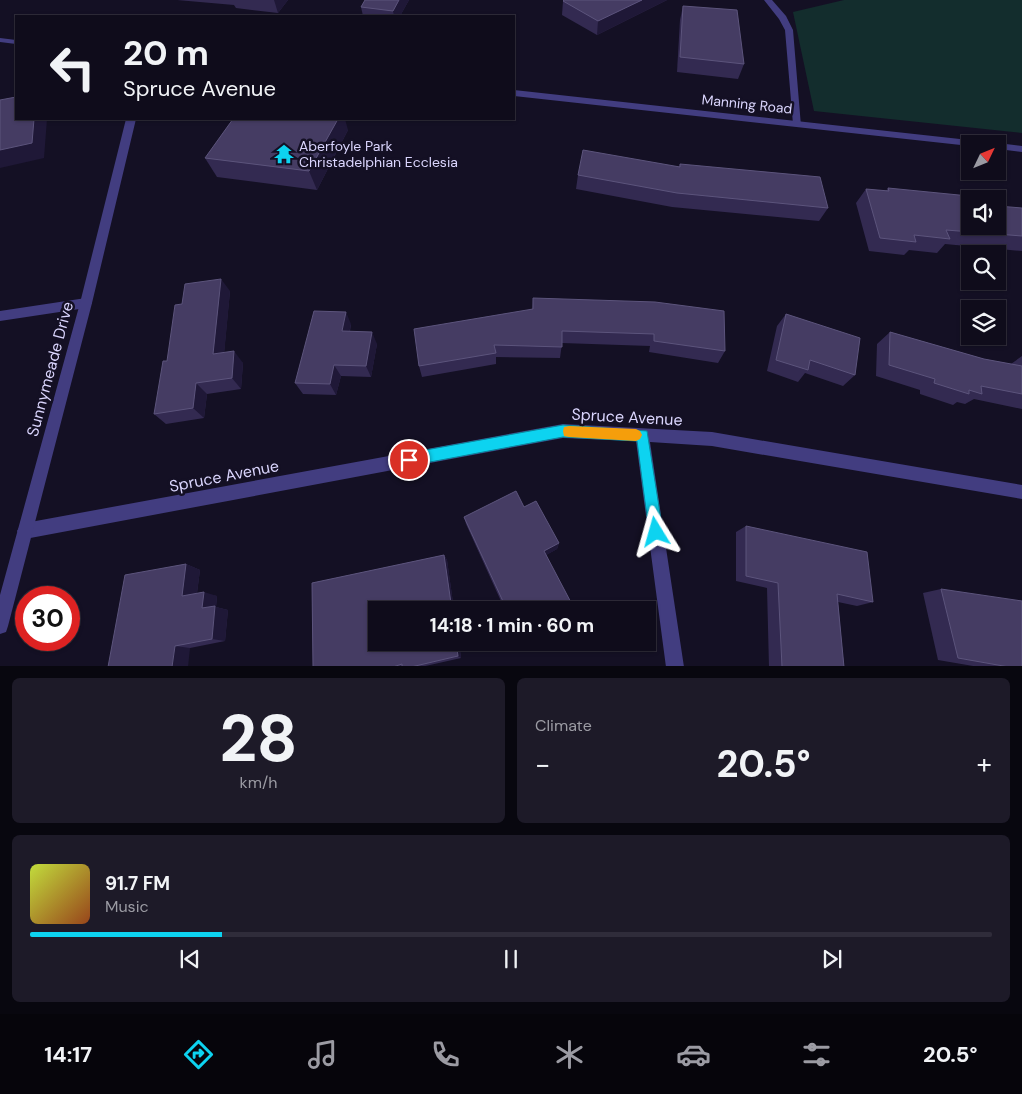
<!DOCTYPE html>
<meta charset="utf-8">
<style>
:root{--surface:#0f0c1b;--page:#1d1a28;--text:#f1f3f6;--muted:#9b9ba3;--line:#2f2c3a;--accent:#0dd3f0}
body{margin:0;font-family:"DM Sans",sans-serif;background:var(--page);color:var(--text);height:100vh;display:flex;flex-direction:column;font-size:19px;white-space:nowrap}
*{box-sizing:border-box;margin:0}
p{font-size:16px;color:var(--muted)}
.icon{flex:none;width:28px;height:28px;fill:none;stroke:currentColor;stroke-width:2;stroke-linecap:round;stroke-linejoin:round}
.map{position:relative;height:666px;overflow:hidden}
.sheet{display:flex;flex-direction:column;gap:12px;padding:12px;background:#08070f;flex:1}
.sheet>*{flex:none}
.guide{position:absolute;left:15px;top:15px;width:500px;height:105px;border-radius:0px;box-shadow:0 1px 4px #0004,0 0 0 1px var(--line);background:#0f0c1b;color:var(--text);overflow:hidden}
.needle{width:32px;rotate:47deg}
.fabs{position:absolute;left:961px;top:135px;display:grid;gap:10px}
.fabs a{display:grid;place-items:center;width:45px;height:45px;border-radius:0px;background:var(--surface);box-shadow:0 1px 4px #0004,0 0 0 1px var(--line);font-size:25px}
.speed{position:absolute;left:15px;top:586px;display:flex;gap:10px;font-size:25px;font-weight:700;text-align:center}
.speed>*{display:grid;place-content:center;width:65px;height:65px;border-radius:50%;background:var(--surface);box-shadow:0 1px 4px #0004,0 0 0 1px var(--line);line-height:1}
.speed .limit{border:8px solid #d22;background:#fff;color:#111}
.pin{position:absolute;display:grid;place-items:center;width:42px;height:42px;color:#fff;margin:-21px;border:2px solid #fff;border-radius:50%;box-shadow:0 1px 5px #0007}
.me{position:absolute;width:55px;margin:-28px;rotate:352deg;stroke-linejoin:round;filter:drop-shadow(0 0 4px #0008)}
.turn{display:flex;align-items:center;gap:18px;height:105px;padding:0 25px;font-size:22px}
.turn .icon{width:65px;height:65px;stroke-width:2.5}
.turn b{display:block;font-size:35px;line-height:42px}
.big{font-size:38px;font-weight:700;line-height:1.1}
.sheet .tile{flex:1;display:flex;flex-direction:column;justify-content:center;gap:8px;min-width:0;padding:0 18px;border-radius:8px;background:var(--page)}
.sheet .dial{align-items:center;gap:0}
.dial b{font-size:65px;line-height:1}
.song{display:flex;align-items:center;gap:15px}
.cover{width:60px;height:60px;border-radius:8px;background:linear-gradient(135deg,hsl(70 70% 55%),hsl(20 70% 35%))}
.played{height:5px;border-radius:2px;background:linear-gradient(90deg,var(--accent) 20%,var(--line) 20%)}
.keys{display:flex;justify-content:space-around;direction:ltr}
.heat{display:flex;justify-content:space-between;align-items:center;font-size:28px;direction:ltr}
.sheet .tiles{flex:1;display:grid;gap:12px;grid-template-columns:1fr 1fr}
.tile:last-child{grid-column:span 2}
.trip{position:absolute;left:368px;top:601px;width:288px;height:50px;border-radius:0px;background:var(--surface);box-shadow:0 1px 4px #0004,0 0 0 1px var(--line);font-weight:700;line-height:50px;text-align:center}
.dock{display:flex;height:80px;justify-content:space-around;align-items:center;background:#06050b;color:var(--muted)}
.dock .icon{width:35px;height:35px}
.dock .active{color:var(--accent)}
.dock b{font-size:22px;color:var(--text)}
.map>svg:first-child{display:block}
.green{fill:#132d2d}
.lines{fill:none;stroke-linecap:round;stroke-linejoin:round}
.minor{fill:#423d80;fill-rule:evenodd}
.tertiary{fill:#423d80;fill-rule:evenodd}
.wall{fill:#332a51}
.shaded-wall{fill:#1f1837}
.building{fill:#453c63;stroke:#5c547c}
.route{fill:#0dd3f0;stroke:#08899c}
.slow{fill:#f59e0b}
.labels{text-anchor:middle;dominant-baseline:central;stroke-width:5;stroke-linejoin:round;paint-order:stroke}
.far-street-label{font-size:14px;fill:#dad5fd;stroke:#141024}
.far-poi-label{font-size:14px;fill:#dad5fd;stroke:#141024;text-anchor:start}
.street-label{font-size:16px;fill:#dad5fd;stroke:#141024}
</style>
<div class="map">
<svg width="1022" height="667" viewBox="0 0 1022 667">
<rect width="100%" height="100%" fill="#141024"/>
<path class="green" d="M 844,0 L 1022,0 L 1022,133 L 814,111 L 793,12 Z"/>
<g class="lines">
<g class="minor">
<path d="M 764,0 L 772,0 L 786,16 L 793,30 L 801,126 L 795,126 L 793,124 L 785,30 L 779,19 Z"/>
<path d="M 86,298 L 90,300 L 92,303 L 90,306 L 86,308 L 0,321 L 0,311 Z"/>
<path d="M 563,424 L 712,432 L 1022,485 L 1022,499 L 712,446 L 650,442 L 684,667 L 666,667 L 636,441 L 563,438 L 25,539 L 20,536 L 17,531 L 20,526 L 25,523 Z"/>
</g>
<g class="tertiary">
<path d="M 0,38 L 16,40 L 16,44 L 0,42 Z"/>
<path d="M 514,90 L 978,141 L 983,144 L 970,144 L 970,146 L 514,96 Z"/>
<path d="M 126,119 L 136,119 L 92,303 L 8,626 L 6,632 L 0,634 L 0,595 L 80,303 Z"/>
<path d="M 998,143 L 1022,146 L 1022,152 L 998,149 L 998,144 L 995,144 Z"/>
</g>
</g>
<g class="wall">
<path d="M 177,0 L 288,0 L 278,13 L 236,8 L 234,5 Z"/>
<path d="M 365,0 L 409,0 L 400,16 L 363,16 L 361,7 Z"/>
<path d="M 667,0 L 597,35 L 562,15 L 563,1 Z"/>
<path d="M 683,6 L 744,64 L 738,79 L 677,72 L 680,20 Z"/>
<path d="M 348,130 L 317,190 L 217,177 L 205,158 Z"/>
<path d="M 680,164 L 828,208 L 819,221 L 672,207 L 576,189 L 578,175 L 679,167 Z"/>
<path d="M 888,188 L 970,226 L 1022,208 L 1022,251 L 945,244 L 937,253 L 909,250 L 904,255 L 869,251 L 856,203 L 866,189 L 886,191 Z"/>
<path d="M 230,291 L 224,353 L 243,363 L 241,389 L 207,394 L 204,418 L 166,424 L 154,414 L 182,304 Z"/>
<path d="M 533,298 L 725,351 L 718,363 L 649,352 L 650,346 L 562,343 L 560,358 L 496,357 L 496,364 L 422,377 L 419,366 L 532,310 Z"/>
<path d="M 786,314 L 855,375 L 843,386 L 805,373 L 798,382 L 767,371 L 777,326 Z"/>
<path d="M 351,324 L 350,331 L 377,344 L 371,377 L 341,376 L 336,395 L 303,394 L 295,383 Z"/>
<path d="M 890,332 L 984,359 L 1011,364 L 1022,356 L 1022,409 L 974,399 L 965,404 L 957,402 L 953,405 L 920,394 L 920,390 L 876,376 L 877,344 Z"/>
<path d="M 464,517 L 559,543 L 557,549 L 546,555 L 575,610 L 505,610 L 466,524 Z"/>
<path d="M 746,526 L 873,602 L 857,606 L 838,602 L 844,667 L 769,667 L 767,588 L 736,581 L 736,532 Z"/>
<path d="M 444,555 L 447,560 L 454,610 L 376,610 L 376,642 L 459,642 L 461,658 L 421,667 L 313,667 L 312,583 Z"/>
<path d="M 186,564 L 200,570 L 197,593 L 217,596 L 216,607 L 228,610 L 225,641 L 190,648 L 108,667 Z"/>
<path d="M 941,589 L 1022,667 L 979,667 L 938,660 L 923,593 Z"/>
</g>
<g class="shaded-wall">
<path d="M 274,0 L 288,0 L 278,13 Z"/>
<path d="M 399,0 L 409,0 L 400,16 L 394,16 L 393,11 Z"/>
<path d="M 642,0 L 667,0 L 597,35 L 598,21 Z"/>
<path d="M 34,119 L 47,119 L 44,158 L 0,168 L 0,150 Z"/>
<path d="M 338,119 L 345,119 L 348,130 L 317,190 L 309,171 Z"/>
<path d="M 221,279 L 230,291 L 223,366 L 213,354 Z"/>
<path d="M 346,312 L 351,324 L 347,343 L 342,331 Z"/>
<path d="M 372,332 L 377,344 L 371,377 L 366,366 Z"/>
<path d="M 234,351 L 243,363 L 241,389 L 232,378 Z"/>
<path d="M 334,365 L 341,376 L 336,395 L 330,384 Z"/>
<path d="M 196,383 L 207,394 L 204,418 L 193,408 Z"/>
<path d="M 559,543 L 557,549 L 543,557 L 544,551 Z"/>
<path d="M 444,555 L 447,560 L 454,610 L 452,610 Z"/>
<path d="M 186,564 L 200,570 L 196,600 L 182,596 Z"/>
<path d="M 204,592 L 217,596 L 216,607 L 228,610 L 225,641 L 212,639 L 202,608 Z"/>
<path d="M 456,642 L 459,642 L 461,658 L 458,656 Z"/>
<path d="M 532,642 L 535,642 L 523,649 L 524,647 Z"/>
<path d="M 175,646 L 190,648 L 188,667 L 172,667 Z"/>
</g>
<g class="building">
<path d="M 365,0 L 399,0 L 393,11 L 361,7 Z"/>
<path d="M 564,0 L 642,0 L 598,21 L 563,1 Z"/>
<path d="M 683,6 L 737,10 L 744,64 L 680,57 Z"/>
<path d="M 16,97 L 16,119 L 34,119 L 32,143 L 0,150 L 0,100 Z"/>
<path d="M 233,119 L 338,119 L 309,171 L 205,158 Z"/>
<path d="M 583,150 L 680,167 L 680,164 L 820,177 L 828,208 L 677,193 L 578,175 Z"/>
<path d="M 888,188 L 979,197 L 979,199 L 970,199 L 970,226 L 998,226 L 998,206 L 1022,208 L 1022,236 L 946,230 L 950,239 L 914,235 L 916,242 L 880,238 L 866,189 L 889,191 Z"/>
<path d="M 221,279 L 213,354 L 234,351 L 232,378 L 196,383 L 193,408 L 154,414 L 163,361 L 167,361 L 175,305 L 182,304 L 185,284 Z"/>
<path d="M 533,298 L 655,302 L 724,311 L 725,351 L 654,341 L 654,334 L 562,331 L 562,347 L 494,345 L 496,353 L 419,366 L 414,329 L 533,309 Z"/>
<path d="M 314,311 L 346,312 L 342,331 L 372,332 L 366,366 L 334,365 L 330,384 L 295,383 Z"/>
<path d="M 786,314 L 860,338 L 855,375 L 810,360 L 808,370 L 776,360 Z"/>
<path d="M 890,332 L 984,359 L 1022,366 L 1022,394 L 981,386 L 982,394 L 969,390 L 969,394 L 934,383 L 935,379 L 889,365 Z"/>
<path d="M 516,491 L 524,507 L 536,501 L 559,543 L 544,551 L 575,610 L 507,610 L 464,517 Z"/>
<path d="M 746,526 L 867,552 L 873,602 L 837,594 L 844,667 L 782,667 L 778,583 L 746,576 Z"/>
<path d="M 444,555 L 452,610 L 376,610 L 376,642 L 456,642 L 458,656 L 411,667 L 402,667 L 402,664 L 393,667 L 313,667 L 312,583 Z"/>
<path d="M 186,564 L 182,596 L 204,592 L 202,608 L 215,606 L 212,639 L 175,646 L 172,667 L 108,667 L 125,575 Z"/>
<path d="M 941,589 L 1022,601 L 1022,667 L 1009,667 L 958,658 Z"/>
<path d="M 522,642 L 532,642 L 524,647 Z"/>
</g>
<path class="route" d="M 563,425 L 647,431 L 663,532 L 661,536 L 656,539 L 651,536 L 649,532 L 637,441 L 563,437 L 409,466 L 405,464 L 403,460 L 405,455 L 409,453 Z"/>
<path class="slow" d="M 569,426 L 636,429 L 640,431 L 642,435 L 640,439 L 636,441 L 569,437 L 564,436 L 563,431 L 564,427 Z"/>
<defs>
<symbol id="temple-bare" viewBox="-9 -9 18 18"><path d="M0-6L5-2H3V0L6.5 2.5H4V6H1.5V3h-3V6H-4V2.5H-6.5L-3 0V-2H-5Z" fill="#0dd3f0" stroke="#141024" stroke-width="2.5" paint-order="stroke"/></symbol>
</defs>
<g fill-rule="evenodd">
<use href="#temple-bare" x="270" y="140" width="28" height="28"/>
</g>
<g class="labels">
<g class="far-street-label">
<text transform="translate(747 104) rotate(6)">Manning Road</text>
</g>
<g class="far-poi-label">
<text x="299" y="146">Aberfoyle Park<tspan x="299" dy="16">Christadelphian Ecclesia</tspan></text>
</g>
<g class="street-label">
<text transform="translate(50 369) rotate(-75)">Sunnymeade Drive</text>
<text transform="translate(627 417) rotate(3)">Spruce Avenue</text>
<text transform="translate(224 476) rotate(-11)">Spruce Avenue</text>
</g>
</g>
</svg>
<div class="fabs">
<a><svg class="needle" viewBox="-14 -14 28 28"><path d="M0-13l5 13h-10z" fill="#e53935"/><path d="M0 13l5-13h-10z" fill="#9b9ba3"/></svg></a>
<a><svg class="icon" aria-label="sound" viewBox="0 0 24 24"><path d="M4 9h4l5-4v14l-5-4H4zM17 9q2 3 0 6"/></svg></a>
<a><svg class="icon" aria-label="search" viewBox="0 0 24 24"><circle cx="10" cy="10" r="6"/><path d="M15 15l6 6"/></svg></a>
<a><svg class="icon" aria-label="layers" viewBox="0 0 24 24"><path d="M12 4l9 5-9 5-9-5zM3 14l9 5 9-5"/></svg></a>
</div>
<div class="speed"><div class="limit">30</div></div>
<div class="pin" style="left:409px;top:460px;background:#d93025"><svg class="icon" aria-label="arrive" viewBox="0 0 24 24"><path d="M6 21V4h12l-3 4 3 4H6"/></svg></div>
<svg class="me" style="left:656px;top:532px" viewBox="-20 -20 40 40"><path d="M0-17L14 15 0 8-14 15z" fill="#0dd3f0" stroke="#fff" stroke-width="4"/></svg>
<div class="trip">14:18 · 1 min · 60 m</div>
<div class="guide">
<div class="turn"><svg class="icon" aria-label="left" viewBox="0 0 24 24"><path d="M17 20v-9H6M10 6l-5 5 5 5"/></svg><div><b>20 m</b>Spruce Avenue</div></div>
</div>
</div>
<section class="sheet">
<div class="tiles">
<div class="tile dial"><b>28</b><p>km/h</p></div>
<div class="tile"><p>Climate</p>
<div class="heat"><a>−</a><b class="big">20.5°</b><a>+</a></div>
</div>
<div class="tile">
<div class="song"><i class="cover"></i><div><b>91.7 FM</b><p>Music</p></div></div>
<div class="played"></div>
<div class="keys"><svg class="icon" aria-label="previous" viewBox="0 0 24 24"><path d="M18 5L8 12l10 7zM5 5v14"/></svg><svg class="icon" aria-label="pause" viewBox="0 0 24 24"><path d="M8 5v14M16 5v14"/></svg><svg class="icon" aria-label="next" viewBox="0 0 24 24"><path d="M6 5l10 7-10 7zM19 5v14"/></svg></div>
</div>
</div>
</section>
<nav class="dock">
<b>14:17</b>
<svg class="icon active" aria-label="directions" viewBox="0 0 24 24"><path d="M12 3l9 9-9 9-9-9zM9 14v-3h6M13 9l2 2-2 2"/></svg>
<svg class="icon" aria-label="music" viewBox="0 0 24 24"><path d="M9 18V5l10-2v13"/><circle cx="6" cy="18" r="3"/><circle cx="16" cy="16" r="3"/></svg>
<svg class="icon" aria-label="phone" viewBox="0 0 24 24"><path d="M5 4h4l2 5-3 2q2 4 5 5l2-3 5 2v4C11 20 4 13 5 4z"/></svg>
<svg class="icon" aria-label="climate" viewBox="0 0 24 24"><path d="M12 3v18M4 7l16 10M4 17L20 7"/></svg>
<svg class="icon" aria-label="car" viewBox="0 0 24 24"><path d="M5 17H2v-5l4-1 3-4h7l3 4 3 1v5h-3M9 17h6M6 11h13"/><circle cx="7" cy="17" r="2"/><circle cx="17" cy="17" r="2"/></svg>
<svg class="icon" aria-label="filters" viewBox="0 0 24 24"><path d="M4 7h16M4 17h16"/><circle cx="9" cy="7" r="2"/><circle cx="15" cy="17" r="2"/></svg>
<b>20.5°</b>
</nav>
